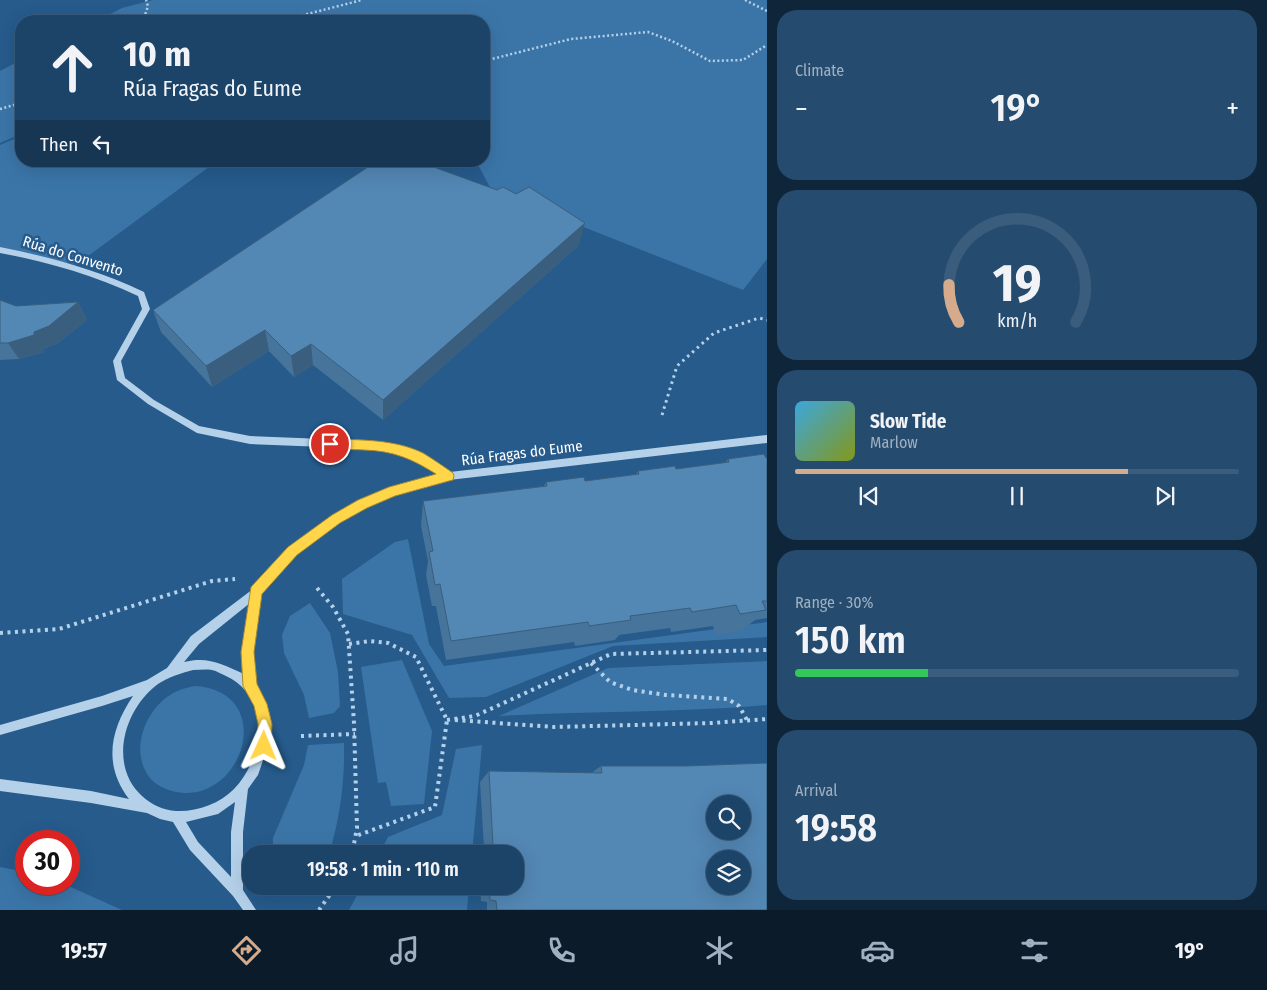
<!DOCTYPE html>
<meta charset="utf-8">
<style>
:root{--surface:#1c4469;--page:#254b6f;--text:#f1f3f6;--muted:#a0b0c0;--line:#3a5c7d;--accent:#d6ab8b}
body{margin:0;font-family:"Fira Sans Condensed",sans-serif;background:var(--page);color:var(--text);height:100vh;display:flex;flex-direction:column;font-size:19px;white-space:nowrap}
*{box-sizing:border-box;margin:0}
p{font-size:16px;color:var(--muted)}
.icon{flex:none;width:28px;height:28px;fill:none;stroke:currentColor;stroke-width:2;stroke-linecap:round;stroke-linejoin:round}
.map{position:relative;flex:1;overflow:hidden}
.sheet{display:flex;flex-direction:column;gap:10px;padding:10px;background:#0f253a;width:500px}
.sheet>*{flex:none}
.top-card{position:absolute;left:15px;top:15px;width:475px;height:152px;border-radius:20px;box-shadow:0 5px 20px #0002,0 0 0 1px var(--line);background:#1c4469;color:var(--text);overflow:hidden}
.fabs{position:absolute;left:706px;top:795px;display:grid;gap:10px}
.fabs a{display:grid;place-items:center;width:45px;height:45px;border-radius:50%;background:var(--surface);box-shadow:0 5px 20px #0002,0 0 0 1px var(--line);font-size:25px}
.speed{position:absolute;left:15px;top:830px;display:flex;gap:10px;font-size:25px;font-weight:700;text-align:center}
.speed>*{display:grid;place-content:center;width:65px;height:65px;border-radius:50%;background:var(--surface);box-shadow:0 5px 20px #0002,0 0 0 1px var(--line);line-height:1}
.speed .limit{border:8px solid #d22;background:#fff;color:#111}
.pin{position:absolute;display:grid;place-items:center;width:42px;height:42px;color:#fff;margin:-21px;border:2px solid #fff;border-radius:50%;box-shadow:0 1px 5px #0007}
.me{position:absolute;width:55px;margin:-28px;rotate:1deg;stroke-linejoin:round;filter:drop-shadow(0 0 4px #0008)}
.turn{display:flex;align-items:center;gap:18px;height:105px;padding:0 25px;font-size:22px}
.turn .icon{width:65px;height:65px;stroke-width:2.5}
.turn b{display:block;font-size:35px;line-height:42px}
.then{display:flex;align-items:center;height:48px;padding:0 25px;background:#0003;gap:10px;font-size:19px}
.big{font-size:38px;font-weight:600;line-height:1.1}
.sheet .card{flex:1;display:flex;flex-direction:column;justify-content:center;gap:8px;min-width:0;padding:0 18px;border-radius:20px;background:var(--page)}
.sheet .dial{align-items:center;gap:0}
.dial svg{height:130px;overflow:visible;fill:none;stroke:var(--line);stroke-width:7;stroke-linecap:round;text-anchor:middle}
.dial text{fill:var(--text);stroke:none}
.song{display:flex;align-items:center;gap:15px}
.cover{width:60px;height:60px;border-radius:8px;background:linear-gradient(135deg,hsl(200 70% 55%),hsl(70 70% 35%))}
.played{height:5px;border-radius:2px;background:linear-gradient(90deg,var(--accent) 75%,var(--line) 75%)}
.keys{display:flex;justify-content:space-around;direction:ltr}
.heat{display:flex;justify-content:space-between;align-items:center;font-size:28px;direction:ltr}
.charge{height:8px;border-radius:4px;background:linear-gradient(90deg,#34c759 30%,var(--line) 0)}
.trip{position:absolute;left:242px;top:845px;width:282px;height:50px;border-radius:20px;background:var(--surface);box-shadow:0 5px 20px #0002,0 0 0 1px var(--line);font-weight:600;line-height:50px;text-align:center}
.tabs{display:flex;height:80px;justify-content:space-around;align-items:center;background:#0b1b2a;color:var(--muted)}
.tabs .icon{width:35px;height:35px}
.tabs .on{color:var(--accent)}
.tabs b{font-size:22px;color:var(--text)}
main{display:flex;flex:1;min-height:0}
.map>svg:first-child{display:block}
.green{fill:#3b75a8}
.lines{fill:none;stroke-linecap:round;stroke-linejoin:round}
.path-far2{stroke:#b5d1ea;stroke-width:2.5;stroke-dasharray:2 2.5;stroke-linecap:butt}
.path-far1{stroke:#b5d1ea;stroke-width:3;stroke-dasharray:2.5 4;stroke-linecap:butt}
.path{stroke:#b5d1ea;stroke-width:4;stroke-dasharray:3 4.5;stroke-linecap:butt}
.minor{fill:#b5d1ea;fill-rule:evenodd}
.wall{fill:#47749b}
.shaded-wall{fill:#3a5e7e}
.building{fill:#5387b4;stroke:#3a5e7e;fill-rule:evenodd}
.route{fill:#ffd54a;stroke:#a68a30}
.labels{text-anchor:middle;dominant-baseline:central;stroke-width:5;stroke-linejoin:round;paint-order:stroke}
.street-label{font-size:15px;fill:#fff;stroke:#265b8c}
</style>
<main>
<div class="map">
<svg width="767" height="910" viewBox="0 0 767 910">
<rect width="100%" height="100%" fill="#265b8c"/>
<g class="green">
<path d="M 153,0 L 767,0 L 767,259 L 743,290 L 492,191 L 476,161 L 484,161 L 484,21 L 97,21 L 122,8 Z"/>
<path d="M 21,60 L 21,134 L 0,143 L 0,71 Z"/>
<path d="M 21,136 L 21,161 L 217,161 L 76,265 L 0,247 L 0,145 Z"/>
<path d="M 408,539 L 429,644 L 444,666 L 767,622 L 767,637 L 613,646 L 486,697 L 449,698 L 412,635 L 343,614 L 342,579 L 395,542 Z"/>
<path d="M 310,603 L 330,633 L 338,672 L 340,706 L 334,713 L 309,718 L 304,695 L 284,653 L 282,635 L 290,616 Z"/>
<path d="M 402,660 L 432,731 L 424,804 L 391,806 L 386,782 L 378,783 L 361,667 Z"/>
<path d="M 767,661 L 767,705 C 678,713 588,711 499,716 L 608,668 Z"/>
<path d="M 195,686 C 274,691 247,795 184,793 C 172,792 159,788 150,778 C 130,753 143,715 167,697 C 175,691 184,688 195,686 Z"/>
<path d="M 344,743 C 345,780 340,819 329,854 L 273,854 L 273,838 L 304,765 L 308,745 Z"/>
<path d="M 482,745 L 472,854 L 379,854 L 388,837 L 442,815 L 456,749 Z"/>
<path d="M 0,867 L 26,872 L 26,884 L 64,884 L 122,910 L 0,910 Z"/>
<path d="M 362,886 L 469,886 L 467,910 L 349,910 Z"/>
</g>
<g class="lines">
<g class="path-far2">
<path d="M 745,0 L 767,11"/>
<path d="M 134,21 L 145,15 L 148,6 L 146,0"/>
<path d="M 280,21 L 362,0"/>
<path d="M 484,61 L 571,39 L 648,32 L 672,41 L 710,61 L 743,60 L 767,45"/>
<path d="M 0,109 L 21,103"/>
</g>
<path class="path-far1" d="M 662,415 L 677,366 L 714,333 L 759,318 L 767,320"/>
<g class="path">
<path d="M 317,588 L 333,607 L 348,634 L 354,723 L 357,828 L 352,854"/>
<path d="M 0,633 L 59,629 L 212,581 L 235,579"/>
<path d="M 349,644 L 370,641 L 388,643 L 416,657 L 447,720 L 435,807 L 356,836"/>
<path d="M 591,663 L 610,682 L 632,690 L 666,695 L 728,699 L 739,706 L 747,720"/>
<path d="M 447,720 L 475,716 L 611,654 L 767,650"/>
<path d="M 455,720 L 554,727 L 712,723 L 767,719"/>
<path d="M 301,736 L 355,734"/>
<path d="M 319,910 L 336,886"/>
</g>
<path class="minor" d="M 0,247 C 50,257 98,270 144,292 L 150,309 L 121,361 L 125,378 L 154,400 L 199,426 L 250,436 L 375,441 L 400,446 L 421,454 L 450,472 L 767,435 L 767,443 L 449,480 L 394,495 L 365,507 L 339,522 L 296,554 L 261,594 L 253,652 L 255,686 L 261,693 L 270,720 L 268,746 L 258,775 L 248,789 L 243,832 L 243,890 L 256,910 L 243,910 L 233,896 L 190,850 L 173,822 L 160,819 L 147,813 L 91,803 L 0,791 L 0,779 L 91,791 L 129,799 C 103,765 110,730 133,696 L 102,706 L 0,735 L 0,725 L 102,696 L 147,680 L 167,668 L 191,636 L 253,589 L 290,548 L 333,516 L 359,501 L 390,488 L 439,475 L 415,460 L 399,454 L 375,449 L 250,444 L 197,433 L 148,404 L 117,380 L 113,361 L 142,309 L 138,296 C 94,275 48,262 0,253 ZM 250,603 L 243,652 L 244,674 C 222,664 208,656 184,662 L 199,644 ZM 193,670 C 199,670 206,669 212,670 C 217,671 221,674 226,676 C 271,697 265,757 234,789 C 219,804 197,812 176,811 C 163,810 152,805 142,796 C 108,765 124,709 158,684 C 169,677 181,673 193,670 ZM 235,802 L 231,832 L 231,877 L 198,842 L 186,822 L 218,814 Z"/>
</g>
<g class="wall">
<path d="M 579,245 L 383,420 L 313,365 L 294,377 L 269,351 L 212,387 L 161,332 L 153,310 Z"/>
<path d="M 0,300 L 16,306 L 78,302 L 87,320 L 58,343 L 44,349 L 44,352 L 19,359 L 0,360 Z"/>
<path d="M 767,458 L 767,618 L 755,620 L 741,631 L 716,635 L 713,626 L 671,632 L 670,628 L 619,635 L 615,640 L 575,646 L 574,642 L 446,660 L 436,606 L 432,606 L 426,575 L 428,561 L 421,526 L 423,501 L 544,486 L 546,482 L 585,481 L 636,474 L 638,471 L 676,469 L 725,463 L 728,459 Z"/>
<path d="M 601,766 L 767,910 L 487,910 L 487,902 L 481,901 L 480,886 L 516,886 L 516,854 L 478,854 L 478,852 L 484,848 L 480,782 L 489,771 L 591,773 Z"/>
</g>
<g class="shaded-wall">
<path d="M 585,223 L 579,245 L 383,420 L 383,400 Z"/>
<path d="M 78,302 L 87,320 L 58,343 L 44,349 L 44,352 L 19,359 L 8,343 L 34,332 Z"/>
<path d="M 265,330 L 269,351 L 212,387 L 206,366 Z"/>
<path d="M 311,344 L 313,365 L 294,377 L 291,356 Z"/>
</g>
<g class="building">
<path d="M 377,161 L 417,161 L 497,190 L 503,187 L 516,194 L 529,187 L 585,223 L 383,400 L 311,344 L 291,356 L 265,330 L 206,366 L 153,310 Z"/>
<path d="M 0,300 L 16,306 L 78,302 L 49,326 L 34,332 L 34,335 L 8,343 L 0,343 Z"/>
<path d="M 764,454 L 766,458 L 767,458 L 767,601 L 762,601 L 766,610 L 740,614 L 736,605 L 692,612 L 690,608 L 630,616 L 631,620 L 589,626 L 588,622 L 451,641 L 440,584 L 435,585 L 429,552 L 433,551 L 423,501 L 547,486 L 546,482 L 584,477 L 585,481 L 639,474 L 638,471 L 675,466 L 676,469 L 729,462 L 728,459 Z"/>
<path d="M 767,763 L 767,910 L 497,910 L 496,901 L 490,900 L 489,886 L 516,886 L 516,854 L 487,854 L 486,847 L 493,846 L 489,771 L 602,773 L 601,766 L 686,766 ZM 715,804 L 742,804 L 742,831 L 715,831 ZM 715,859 L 742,859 L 742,886 L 715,886 Z"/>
</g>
<path class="route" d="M 330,439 C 361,440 394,439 423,453 C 433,459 443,466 453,473 L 454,476 L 453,480 L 449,481 L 395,496 L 367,508 L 340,523 L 297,555 L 262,594 L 254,652 L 257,684 L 267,704 L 272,724 L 271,746 L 269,751 L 264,753 L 259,751 L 257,746 L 258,724 L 254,706 L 243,686 L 241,652 L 251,587 L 288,547 L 332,515 L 358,500 L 389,487 L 436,474 C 412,459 394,451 364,450 C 352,449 337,451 326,447 L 324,444 L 326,441 Z"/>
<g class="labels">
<g class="street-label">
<text transform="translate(73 256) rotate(17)">Rúa do Convento</text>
<text transform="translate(522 453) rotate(-7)">Rúa Fragas do Eume</text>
</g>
</g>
</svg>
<div class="fabs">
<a><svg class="icon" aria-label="search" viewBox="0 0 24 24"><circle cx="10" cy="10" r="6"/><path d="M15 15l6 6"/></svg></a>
<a><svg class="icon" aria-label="layers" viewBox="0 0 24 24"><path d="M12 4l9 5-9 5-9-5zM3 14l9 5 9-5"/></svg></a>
</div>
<div class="speed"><div class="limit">30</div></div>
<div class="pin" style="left:330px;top:444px;background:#d93025"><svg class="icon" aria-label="arrive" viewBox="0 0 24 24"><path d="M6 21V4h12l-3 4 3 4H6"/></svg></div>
<svg class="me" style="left:264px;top:746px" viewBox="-20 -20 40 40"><path d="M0-17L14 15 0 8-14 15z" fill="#ffd54a" stroke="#fff" stroke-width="4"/></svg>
<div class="trip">19:58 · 1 min · 110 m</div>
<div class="top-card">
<div class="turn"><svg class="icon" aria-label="ahead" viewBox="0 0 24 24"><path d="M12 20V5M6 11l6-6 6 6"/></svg><div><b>10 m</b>Rúa Fragas do Eume</div></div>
<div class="then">Then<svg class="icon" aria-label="left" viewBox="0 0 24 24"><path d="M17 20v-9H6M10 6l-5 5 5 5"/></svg></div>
</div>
</div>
<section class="sheet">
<div class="card"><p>Climate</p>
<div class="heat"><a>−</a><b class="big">19°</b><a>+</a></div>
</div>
<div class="card dial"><svg viewBox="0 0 100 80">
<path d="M14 69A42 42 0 1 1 86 69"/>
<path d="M14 69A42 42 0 0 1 8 46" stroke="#d6ab8b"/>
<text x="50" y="56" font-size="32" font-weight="700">19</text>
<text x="50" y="72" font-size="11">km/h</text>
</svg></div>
<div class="card">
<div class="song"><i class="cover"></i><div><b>Slow Tide</b><p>Marlow</p></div></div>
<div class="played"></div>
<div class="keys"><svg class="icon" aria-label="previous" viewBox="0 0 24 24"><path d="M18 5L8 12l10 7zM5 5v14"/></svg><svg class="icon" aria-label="pause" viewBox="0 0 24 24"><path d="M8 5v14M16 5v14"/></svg><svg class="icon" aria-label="next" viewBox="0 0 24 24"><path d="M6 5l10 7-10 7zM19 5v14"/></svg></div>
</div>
<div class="card"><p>Range · 30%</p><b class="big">150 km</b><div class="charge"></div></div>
<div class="card"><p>Arrival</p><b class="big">19:58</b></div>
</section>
</main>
<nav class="tabs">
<b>19:57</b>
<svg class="icon on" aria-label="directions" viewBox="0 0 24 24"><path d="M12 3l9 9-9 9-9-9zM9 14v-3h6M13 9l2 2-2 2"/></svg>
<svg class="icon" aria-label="music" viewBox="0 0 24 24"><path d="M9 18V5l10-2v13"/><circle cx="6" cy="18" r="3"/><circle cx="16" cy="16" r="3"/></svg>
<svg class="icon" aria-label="phone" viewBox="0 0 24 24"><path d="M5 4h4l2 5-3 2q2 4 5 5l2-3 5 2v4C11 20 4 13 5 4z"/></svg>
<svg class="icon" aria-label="climate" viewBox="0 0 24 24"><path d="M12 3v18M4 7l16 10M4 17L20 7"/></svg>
<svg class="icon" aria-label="car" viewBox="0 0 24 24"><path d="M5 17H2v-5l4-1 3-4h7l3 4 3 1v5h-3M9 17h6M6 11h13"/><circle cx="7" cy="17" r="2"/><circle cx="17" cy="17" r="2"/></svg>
<svg class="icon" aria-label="filters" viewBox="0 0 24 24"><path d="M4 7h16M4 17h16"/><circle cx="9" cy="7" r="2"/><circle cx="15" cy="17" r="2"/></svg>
<b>19°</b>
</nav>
